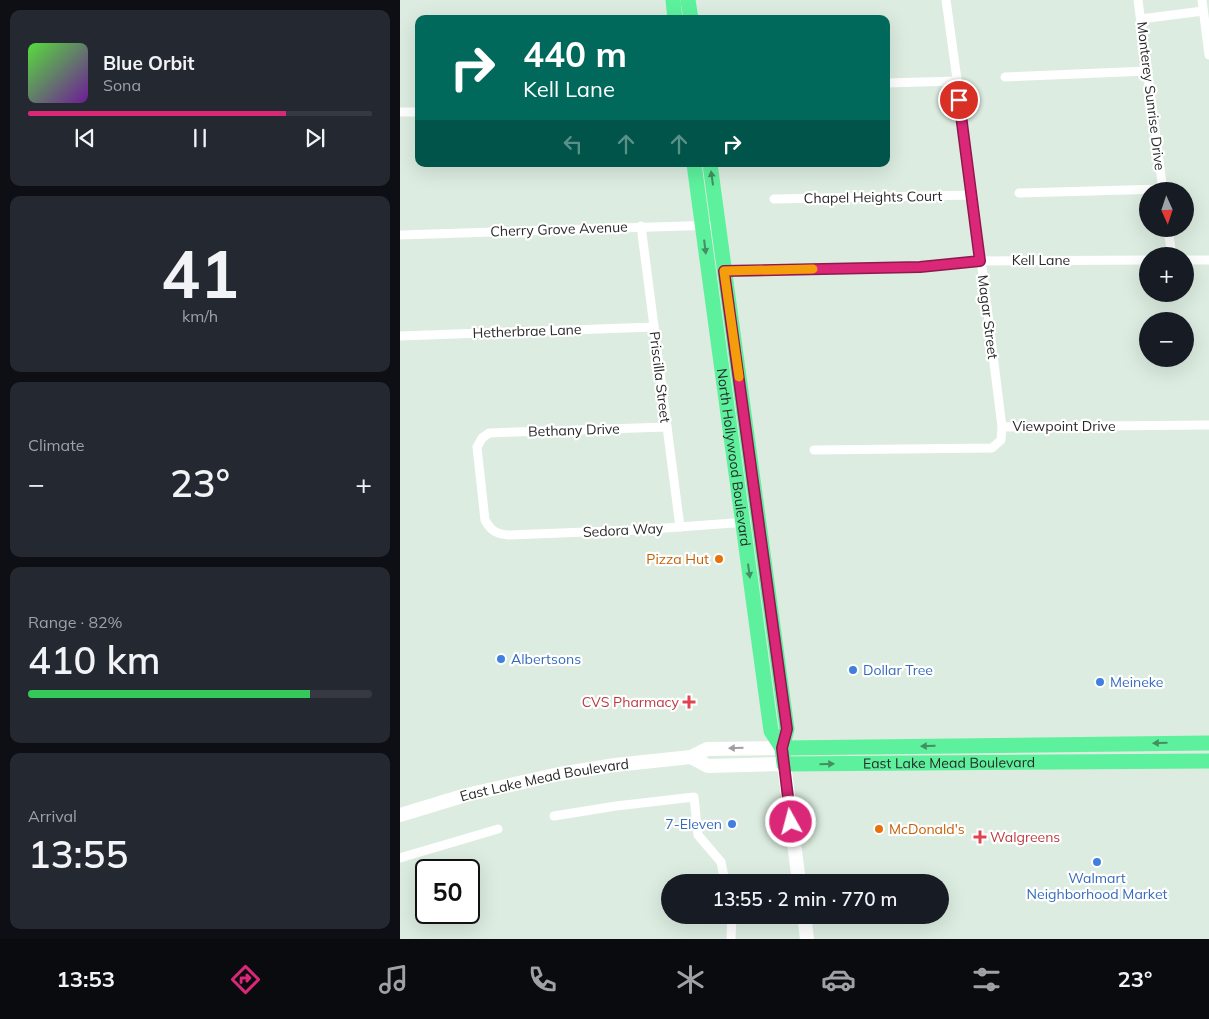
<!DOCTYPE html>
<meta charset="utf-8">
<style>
:root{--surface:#171b24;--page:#242831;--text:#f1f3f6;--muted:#9ea1a6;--line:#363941;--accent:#db2777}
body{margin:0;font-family:Mulish,sans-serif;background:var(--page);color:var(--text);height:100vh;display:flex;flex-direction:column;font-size:19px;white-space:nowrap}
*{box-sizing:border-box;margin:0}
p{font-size:16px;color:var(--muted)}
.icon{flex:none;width:28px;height:28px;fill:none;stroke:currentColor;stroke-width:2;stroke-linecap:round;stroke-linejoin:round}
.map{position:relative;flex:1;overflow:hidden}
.drawer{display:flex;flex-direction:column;gap:10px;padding:10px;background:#0d0f14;width:400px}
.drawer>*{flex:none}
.guide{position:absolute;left:15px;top:15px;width:475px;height:152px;border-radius:10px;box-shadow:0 5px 20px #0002;background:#00695c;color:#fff;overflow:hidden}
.needle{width:32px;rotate:177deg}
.controls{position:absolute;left:739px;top:182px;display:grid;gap:10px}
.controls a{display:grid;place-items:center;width:55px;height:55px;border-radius:50%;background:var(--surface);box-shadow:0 5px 20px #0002;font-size:25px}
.speed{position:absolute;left:15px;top:859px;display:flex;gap:10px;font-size:25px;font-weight:700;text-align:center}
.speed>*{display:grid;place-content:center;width:65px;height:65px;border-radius:50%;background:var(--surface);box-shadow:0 5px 20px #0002;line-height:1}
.speed .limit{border:2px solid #111;border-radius:8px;background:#fff;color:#111}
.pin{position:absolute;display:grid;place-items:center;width:42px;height:42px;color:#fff;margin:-21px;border:2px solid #fff;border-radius:50%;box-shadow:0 1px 5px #0007}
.me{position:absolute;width:55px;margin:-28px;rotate:353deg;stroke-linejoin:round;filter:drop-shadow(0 0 4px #0008)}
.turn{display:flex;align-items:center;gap:18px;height:105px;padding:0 25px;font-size:22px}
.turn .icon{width:65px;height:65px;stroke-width:2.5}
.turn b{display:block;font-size:35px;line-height:42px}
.lanes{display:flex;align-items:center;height:48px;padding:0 25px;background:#0003;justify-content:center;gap:25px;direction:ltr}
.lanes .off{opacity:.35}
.big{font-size:38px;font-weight:600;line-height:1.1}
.drawer .widget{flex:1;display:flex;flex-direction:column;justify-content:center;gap:8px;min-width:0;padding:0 18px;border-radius:10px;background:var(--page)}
.drawer .dial{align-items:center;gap:0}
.dial b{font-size:65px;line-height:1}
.song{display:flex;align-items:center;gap:15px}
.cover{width:60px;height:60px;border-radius:8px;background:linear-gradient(135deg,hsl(110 70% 55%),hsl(280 70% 35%))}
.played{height:5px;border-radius:2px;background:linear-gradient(90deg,var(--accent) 75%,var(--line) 75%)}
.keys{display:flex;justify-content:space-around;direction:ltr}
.heat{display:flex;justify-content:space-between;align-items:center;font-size:28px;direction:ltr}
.charge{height:8px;border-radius:4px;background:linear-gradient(90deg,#34c759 82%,var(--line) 0)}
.trip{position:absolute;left:261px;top:874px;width:288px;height:50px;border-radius:25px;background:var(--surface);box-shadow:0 5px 20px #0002;font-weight:600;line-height:50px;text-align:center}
.tab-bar{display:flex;height:80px;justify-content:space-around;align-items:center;background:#090b0e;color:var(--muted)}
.tab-bar .icon{width:35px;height:35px}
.tab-bar .on{color:var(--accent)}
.tab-bar b{font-size:22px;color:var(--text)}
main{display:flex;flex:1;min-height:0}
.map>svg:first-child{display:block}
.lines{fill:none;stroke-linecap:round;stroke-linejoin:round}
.street{stroke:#fff;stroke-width:9}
.secondary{stroke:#fff;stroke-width:14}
.primary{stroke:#5df19d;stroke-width:15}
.oneway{fill:#448e64}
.oneway2{fill:#9f9f9f}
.route-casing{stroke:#8e194d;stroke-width:12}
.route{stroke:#db2777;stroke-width:9}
.slow{stroke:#f59e0b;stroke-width:9}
.food-dot{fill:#e8710a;stroke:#fff;stroke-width:2}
.shop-dot{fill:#3f7fe0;stroke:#fff;stroke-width:2}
.health-dot{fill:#e0444e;stroke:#fff;stroke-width:2}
.labels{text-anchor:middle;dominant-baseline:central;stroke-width:4.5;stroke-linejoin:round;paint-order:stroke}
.street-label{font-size:14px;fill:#2a2a2a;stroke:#fff}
.food-label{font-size:14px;fill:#c56008;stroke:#fff;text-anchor:end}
.shop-label{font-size:14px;fill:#366cbe;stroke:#fff;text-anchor:start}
.health-label{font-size:14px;fill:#be3a42;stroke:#fff;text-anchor:end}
</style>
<main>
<section class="drawer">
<div class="widget">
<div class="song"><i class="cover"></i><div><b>Blue Orbit</b><p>Sona</p></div></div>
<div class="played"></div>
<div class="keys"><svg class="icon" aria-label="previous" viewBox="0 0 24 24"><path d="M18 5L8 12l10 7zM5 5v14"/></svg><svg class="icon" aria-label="pause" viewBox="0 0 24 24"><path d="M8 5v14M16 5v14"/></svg><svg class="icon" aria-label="next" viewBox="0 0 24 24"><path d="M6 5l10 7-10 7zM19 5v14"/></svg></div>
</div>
<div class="widget dial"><b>41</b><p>km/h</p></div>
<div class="widget"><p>Climate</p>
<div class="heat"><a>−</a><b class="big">23°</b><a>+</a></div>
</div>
<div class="widget"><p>Range · 82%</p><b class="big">410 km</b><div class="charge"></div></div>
<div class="widget"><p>Arrival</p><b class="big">13:55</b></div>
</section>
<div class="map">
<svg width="809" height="939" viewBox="0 0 809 939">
<rect width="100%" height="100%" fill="#dcece0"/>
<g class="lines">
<g class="street">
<path d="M 546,0 L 573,195 L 602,427"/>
<path d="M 738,0 L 763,191"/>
<path d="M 802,0 L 809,55"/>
<path d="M 741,19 L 803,11"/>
<path d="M 605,77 L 748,71"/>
<path d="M 486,83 L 556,81"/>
<path d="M 0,112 L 19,112"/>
<path d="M 619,193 L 763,189"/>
<path d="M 374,199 L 573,195"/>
<path d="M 241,226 L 280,527"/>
<path d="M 768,229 L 772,256"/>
<path d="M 0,235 L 318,225"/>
<path d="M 785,260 L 809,260"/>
<path d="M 324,271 L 520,267 L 580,261 L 748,260"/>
<path d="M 0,336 L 254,327"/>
<path d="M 267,427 L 89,433 L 82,438 L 77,447 L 85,520 C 91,531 96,534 109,535 L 238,530 L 347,522"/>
<path d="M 414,450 L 592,448 L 601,440 L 602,427 L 809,425"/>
<path d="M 154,816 L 216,806 L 294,797 L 298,835 L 321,862 L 325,882"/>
<path d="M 0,858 L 98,829"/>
<path d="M 331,939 L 332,915"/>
</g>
<g class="secondary">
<path d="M 291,757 L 308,766 L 384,764 L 399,882"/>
<path id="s1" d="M 0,815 L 66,795 L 159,774 L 215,765 L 291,757 L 307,749 L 382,748"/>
<path d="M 404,915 L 407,939"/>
</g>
<g class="primary">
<path d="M 273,0 L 275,19"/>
<path d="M 288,0 L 291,19"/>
<path id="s2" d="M 294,164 L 371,731 L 382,748"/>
<path id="s3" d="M 310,164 L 387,729 L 382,748 L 384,764 L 809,761"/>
<path d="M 382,748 L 809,743"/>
</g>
</g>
<defs><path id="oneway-solid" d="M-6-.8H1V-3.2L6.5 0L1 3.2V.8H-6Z" transform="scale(1.25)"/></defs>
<g class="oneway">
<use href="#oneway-solid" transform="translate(312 178) rotate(-98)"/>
<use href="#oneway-solid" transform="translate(305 247) rotate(83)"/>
<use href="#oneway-solid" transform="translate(349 571) rotate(82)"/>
<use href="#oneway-solid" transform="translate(760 743) rotate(179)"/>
<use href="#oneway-solid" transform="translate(528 746) rotate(179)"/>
<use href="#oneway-solid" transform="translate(427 764) rotate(-1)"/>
</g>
<use class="oneway2" href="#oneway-solid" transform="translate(336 748) rotate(178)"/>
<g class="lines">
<defs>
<path id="route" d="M 391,822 L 382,748 L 387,729 L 324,271 L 520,267 L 580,261 L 559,100"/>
</defs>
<use href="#route" class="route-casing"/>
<use href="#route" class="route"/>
<path class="slow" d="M 339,377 L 324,271 L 413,269"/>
</g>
<g class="food-dot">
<circle cx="319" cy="559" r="5"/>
<circle cx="479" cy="829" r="5"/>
</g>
<g class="shop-dot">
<circle cx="101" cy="659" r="5"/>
<circle cx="453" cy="670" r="5"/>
<circle cx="700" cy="682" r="5"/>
<circle cx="332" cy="824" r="5"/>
<circle cx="697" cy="862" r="5"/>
</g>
<g class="health-dot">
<path d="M286.5 694.5h5v5h5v5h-5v5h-5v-5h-5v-5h5z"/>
<path d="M577.5 829.5h5v5h5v5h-5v5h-5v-5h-5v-5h5z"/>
</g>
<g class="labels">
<g class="street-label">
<text transform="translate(751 96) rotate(83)">Monterey Sunrise Drive</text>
<text transform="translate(473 197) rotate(-1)">Chapel Heights Court</text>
<text transform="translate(159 229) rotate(-2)">Cherry Grove Avenue</text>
<text x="641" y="260">Kell Lane</text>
<text transform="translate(588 317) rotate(83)">Magar Street</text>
<text transform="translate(127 331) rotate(-2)">Hetherbrae Lane</text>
<text transform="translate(260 377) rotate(83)">Priscilla Street</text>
<text x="664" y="426">Viewpoint Drive</text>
<text transform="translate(174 430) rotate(-2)">Bethany Drive</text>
<text stroke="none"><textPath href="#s2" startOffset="296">North Hollywood Boulevard</textPath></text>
<text transform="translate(223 530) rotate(-3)">Sedora Way</text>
<text stroke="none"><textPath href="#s3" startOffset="771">East Lake Mead Boulevard</textPath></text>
<text stroke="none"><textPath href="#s1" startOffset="149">East Lake Mead Boulevard</textPath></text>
</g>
<g class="food-label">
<text x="309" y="559">Pizza Hut</text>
<text x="489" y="829" text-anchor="start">McDonald's</text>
</g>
<g class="shop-label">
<text x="111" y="659">Albertsons</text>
<text x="463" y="670">Dollar Tree</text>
<text x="710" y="682">Meineke</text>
<text x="322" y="824" text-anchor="end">7-Eleven</text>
<text x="697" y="878" text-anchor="middle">Walmart<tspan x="697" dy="16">Neighborhood Market</tspan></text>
</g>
<g class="health-label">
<text x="279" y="702">CVS Pharmacy</text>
<text x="590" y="837" text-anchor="start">Walgreens</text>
</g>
</g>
</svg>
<div class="controls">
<a><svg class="needle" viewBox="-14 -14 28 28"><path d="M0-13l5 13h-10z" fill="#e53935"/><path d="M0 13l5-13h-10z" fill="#9ea1a6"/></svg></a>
<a>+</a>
<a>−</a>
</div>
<div class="speed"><div class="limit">50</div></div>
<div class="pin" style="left:559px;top:100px;background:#d93025"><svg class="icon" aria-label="arrive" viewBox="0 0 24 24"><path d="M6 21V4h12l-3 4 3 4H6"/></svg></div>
<svg class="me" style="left:391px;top:822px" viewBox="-20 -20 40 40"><circle r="17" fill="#db2777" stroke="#fff" stroke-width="3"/><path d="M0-11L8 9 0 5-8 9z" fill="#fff"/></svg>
<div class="trip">13:55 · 2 min · 770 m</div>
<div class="guide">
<div class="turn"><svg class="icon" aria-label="right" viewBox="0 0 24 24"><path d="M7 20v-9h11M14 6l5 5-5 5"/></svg><div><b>440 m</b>Kell Lane</div></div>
<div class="lanes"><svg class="icon off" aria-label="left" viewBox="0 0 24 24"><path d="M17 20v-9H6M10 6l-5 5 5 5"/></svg><svg class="icon off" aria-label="ahead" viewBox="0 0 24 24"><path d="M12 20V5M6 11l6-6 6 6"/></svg><svg class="icon off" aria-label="ahead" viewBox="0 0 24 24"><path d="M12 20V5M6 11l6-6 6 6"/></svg><svg class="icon" aria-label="right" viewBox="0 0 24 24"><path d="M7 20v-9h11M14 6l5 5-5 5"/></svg></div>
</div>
</div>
</main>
<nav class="tab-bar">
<b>13:53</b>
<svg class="icon on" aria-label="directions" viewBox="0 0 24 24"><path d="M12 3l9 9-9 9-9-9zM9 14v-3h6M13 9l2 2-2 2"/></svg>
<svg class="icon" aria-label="music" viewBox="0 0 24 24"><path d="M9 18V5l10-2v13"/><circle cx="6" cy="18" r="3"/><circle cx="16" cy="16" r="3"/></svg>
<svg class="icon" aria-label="phone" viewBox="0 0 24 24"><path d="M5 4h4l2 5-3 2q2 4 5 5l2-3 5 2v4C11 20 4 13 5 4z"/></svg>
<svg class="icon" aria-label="climate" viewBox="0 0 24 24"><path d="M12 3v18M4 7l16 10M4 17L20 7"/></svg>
<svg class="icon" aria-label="car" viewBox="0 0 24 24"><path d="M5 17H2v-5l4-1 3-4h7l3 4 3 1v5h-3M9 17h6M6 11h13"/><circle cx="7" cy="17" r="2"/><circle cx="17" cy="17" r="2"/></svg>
<svg class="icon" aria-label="filters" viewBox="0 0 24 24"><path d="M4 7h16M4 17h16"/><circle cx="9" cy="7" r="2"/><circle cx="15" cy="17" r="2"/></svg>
<b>23°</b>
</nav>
